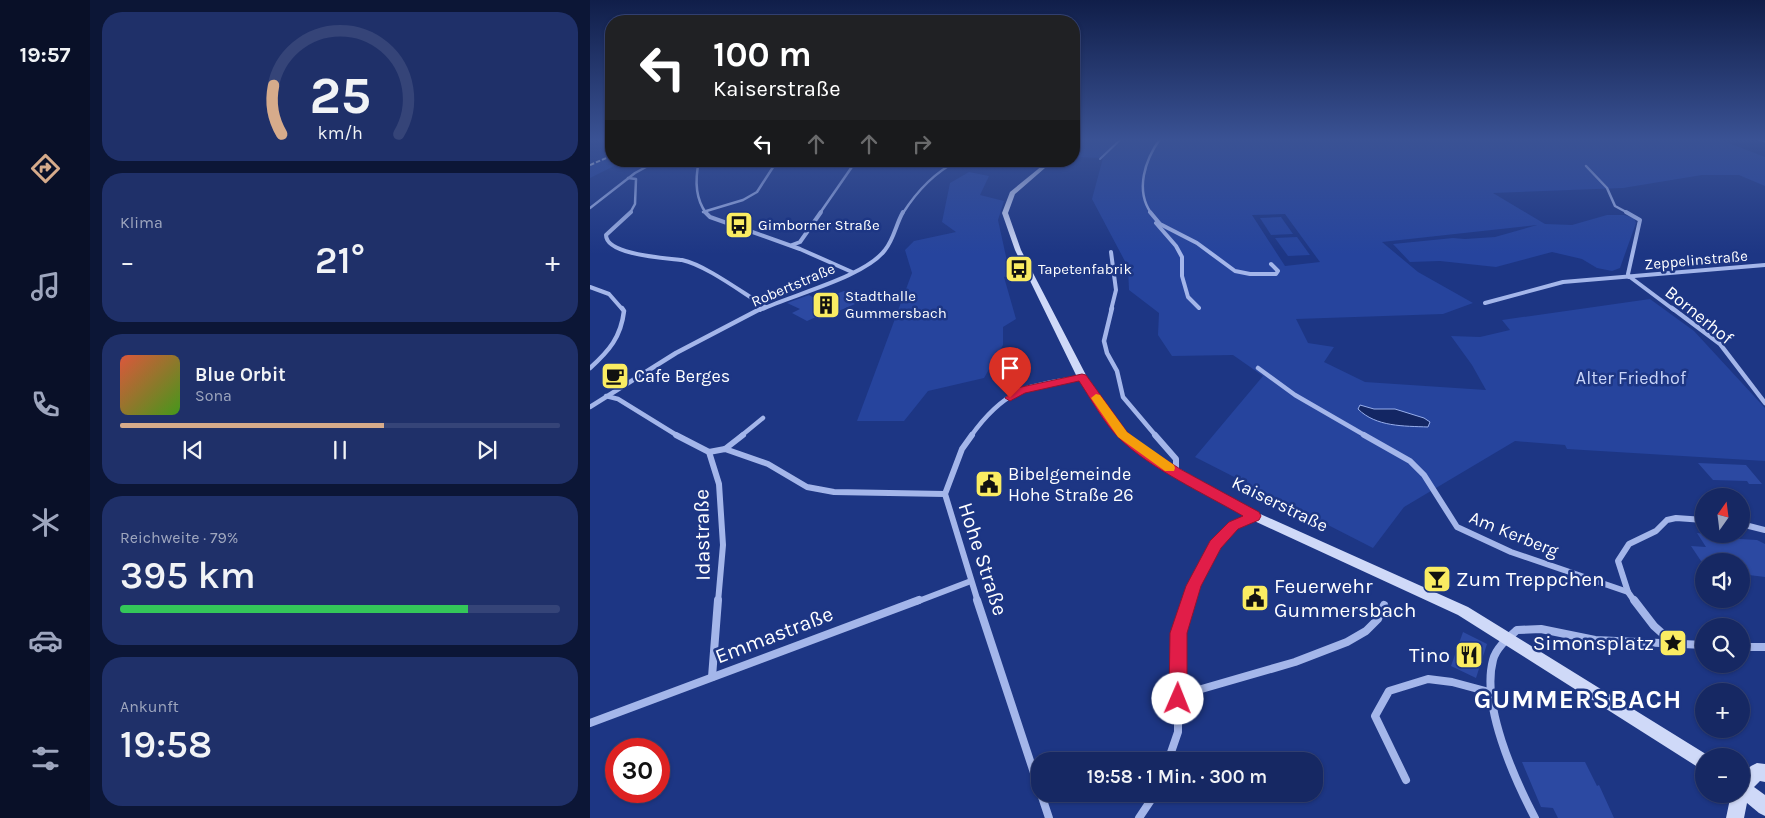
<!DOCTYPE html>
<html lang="de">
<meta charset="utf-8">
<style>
:root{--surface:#162863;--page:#1f3069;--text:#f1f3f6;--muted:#9ea6be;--line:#354478;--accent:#d6ab8b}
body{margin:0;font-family:Karla,sans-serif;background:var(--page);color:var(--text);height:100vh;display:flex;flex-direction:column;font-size:19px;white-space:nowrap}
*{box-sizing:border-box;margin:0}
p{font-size:16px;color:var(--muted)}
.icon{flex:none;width:28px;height:28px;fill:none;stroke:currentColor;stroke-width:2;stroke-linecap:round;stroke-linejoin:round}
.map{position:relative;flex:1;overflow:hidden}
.panel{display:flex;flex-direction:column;gap:12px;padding:12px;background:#0c1636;width:500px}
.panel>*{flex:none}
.banner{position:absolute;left:15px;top:15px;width:475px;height:152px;border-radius:20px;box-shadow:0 1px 4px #0004,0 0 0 1px var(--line);background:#202124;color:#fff;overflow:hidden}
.needle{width:32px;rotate:14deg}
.tools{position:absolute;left:1105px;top:488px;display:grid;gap:10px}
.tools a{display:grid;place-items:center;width:55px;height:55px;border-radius:50%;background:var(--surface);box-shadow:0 1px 4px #0004,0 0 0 1px var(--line);font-size:25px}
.speed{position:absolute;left:15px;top:738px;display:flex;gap:10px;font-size:25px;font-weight:700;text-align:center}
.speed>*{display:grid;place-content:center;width:65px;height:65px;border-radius:50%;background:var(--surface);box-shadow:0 1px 4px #0004,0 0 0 1px var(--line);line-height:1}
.speed .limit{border:8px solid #d22;background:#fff;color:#111}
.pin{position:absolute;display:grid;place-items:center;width:42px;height:42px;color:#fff;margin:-51px -21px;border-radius:50% 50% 50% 0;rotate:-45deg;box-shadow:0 0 5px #0007}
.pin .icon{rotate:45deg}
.me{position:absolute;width:55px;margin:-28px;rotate:1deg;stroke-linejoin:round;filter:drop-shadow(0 0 4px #0008)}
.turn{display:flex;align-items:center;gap:18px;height:105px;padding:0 25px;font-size:22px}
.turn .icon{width:65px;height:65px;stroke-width:2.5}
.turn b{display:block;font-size:35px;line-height:42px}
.lanes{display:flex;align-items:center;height:48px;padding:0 25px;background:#0003;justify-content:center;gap:25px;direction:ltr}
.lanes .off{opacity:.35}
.big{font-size:38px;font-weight:600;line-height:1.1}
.panel .widget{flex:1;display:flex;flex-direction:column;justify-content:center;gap:8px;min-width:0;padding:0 18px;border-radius:20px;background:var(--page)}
.panel .dial{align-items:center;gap:0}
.dial svg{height:130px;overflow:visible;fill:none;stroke:var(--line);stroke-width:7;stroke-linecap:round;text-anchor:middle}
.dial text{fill:var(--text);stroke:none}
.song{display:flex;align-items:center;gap:15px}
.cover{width:60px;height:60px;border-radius:8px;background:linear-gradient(135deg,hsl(10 70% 55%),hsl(100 70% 35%))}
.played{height:5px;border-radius:2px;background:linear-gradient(90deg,var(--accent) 60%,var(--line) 60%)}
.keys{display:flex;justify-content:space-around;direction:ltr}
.heat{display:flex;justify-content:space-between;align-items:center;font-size:28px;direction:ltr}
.charge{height:8px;border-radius:4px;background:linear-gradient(90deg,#34c759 79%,var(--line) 0)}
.trip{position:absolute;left:441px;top:752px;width:292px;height:50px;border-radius:20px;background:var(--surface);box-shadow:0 1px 4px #0004,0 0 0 1px var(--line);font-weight:600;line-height:50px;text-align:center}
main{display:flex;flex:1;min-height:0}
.tabs{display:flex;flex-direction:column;width:90px;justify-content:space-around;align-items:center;background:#091028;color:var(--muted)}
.tabs .icon{width:35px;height:35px}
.tabs .on{color:var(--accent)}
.tabs b{font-size:22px;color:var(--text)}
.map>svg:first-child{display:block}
.green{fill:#26449d;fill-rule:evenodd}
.water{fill:#132663;stroke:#97aeec}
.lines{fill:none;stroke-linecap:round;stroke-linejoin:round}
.stream{stroke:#97aeec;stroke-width:2}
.building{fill:#2c49a2}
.street-far4{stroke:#a4b6ea;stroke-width:2.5}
.street-far3{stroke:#a4b6ea;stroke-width:4}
.street-far2{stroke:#a4b6ea;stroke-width:4.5}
.street-far1{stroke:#a4b6ea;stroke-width:6}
.street{stroke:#a4b6ea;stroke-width:8}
.secondary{fill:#cfd9f8;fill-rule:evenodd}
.rail{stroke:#fff;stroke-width:2;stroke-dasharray:4.5 2;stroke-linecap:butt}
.route{fill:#e11d48;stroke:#92132f}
.slow{fill:#f59e0b}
.labels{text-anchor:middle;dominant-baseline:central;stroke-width:5;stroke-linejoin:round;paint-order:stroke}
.far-poi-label{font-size:15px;fill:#fff;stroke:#1d3684;text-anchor:start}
.far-street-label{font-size:15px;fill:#fff;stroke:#1d3684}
.street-label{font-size:18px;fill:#fff;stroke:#1d3684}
.poi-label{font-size:18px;fill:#fff;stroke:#1d3684;text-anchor:start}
.park-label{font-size:18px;fill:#c8d4f8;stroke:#1d3684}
.near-street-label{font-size:21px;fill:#fff;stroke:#1d3684}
.near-poi-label{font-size:21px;fill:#fff;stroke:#1d3684;text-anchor:start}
.near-district-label{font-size:26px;font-weight:bold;letter-spacing:1px;fill:#fff;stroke:#1d3684}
</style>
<main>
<nav class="tabs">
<b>19:57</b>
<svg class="icon on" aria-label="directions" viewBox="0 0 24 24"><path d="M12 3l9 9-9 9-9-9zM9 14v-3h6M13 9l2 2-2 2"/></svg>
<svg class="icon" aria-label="music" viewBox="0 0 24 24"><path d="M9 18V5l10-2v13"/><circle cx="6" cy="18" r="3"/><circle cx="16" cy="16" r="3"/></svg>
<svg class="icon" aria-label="phone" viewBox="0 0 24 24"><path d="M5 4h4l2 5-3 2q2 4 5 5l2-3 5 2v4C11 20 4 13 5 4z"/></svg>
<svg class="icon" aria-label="climate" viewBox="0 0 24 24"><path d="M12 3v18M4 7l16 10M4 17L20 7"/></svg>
<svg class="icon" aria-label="car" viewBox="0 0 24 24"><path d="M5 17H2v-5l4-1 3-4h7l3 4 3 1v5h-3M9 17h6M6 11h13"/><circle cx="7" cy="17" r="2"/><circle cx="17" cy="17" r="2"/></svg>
<svg class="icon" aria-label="filters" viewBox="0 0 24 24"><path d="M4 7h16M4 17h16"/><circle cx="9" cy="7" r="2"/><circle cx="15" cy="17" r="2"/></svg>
</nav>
<section class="panel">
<div class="widget dial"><svg viewBox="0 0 100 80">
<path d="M14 69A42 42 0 1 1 86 69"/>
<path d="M14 69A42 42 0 0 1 9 39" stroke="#d6ab8b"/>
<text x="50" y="56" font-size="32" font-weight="700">25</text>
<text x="50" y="72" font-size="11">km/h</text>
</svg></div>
<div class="widget"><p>Klima</p>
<div class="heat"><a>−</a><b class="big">21°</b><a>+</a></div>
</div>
<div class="widget">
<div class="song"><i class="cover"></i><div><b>Blue Orbit</b><p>Sona</p></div></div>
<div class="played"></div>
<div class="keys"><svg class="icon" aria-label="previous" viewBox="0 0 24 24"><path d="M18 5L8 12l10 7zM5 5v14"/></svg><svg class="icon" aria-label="pause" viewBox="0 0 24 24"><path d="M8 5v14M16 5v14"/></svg><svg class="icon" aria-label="next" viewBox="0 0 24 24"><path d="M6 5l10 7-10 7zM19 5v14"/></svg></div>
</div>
<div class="widget"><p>Reichweite · 79%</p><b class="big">395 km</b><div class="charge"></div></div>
<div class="widget"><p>Ankunft</p><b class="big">19:58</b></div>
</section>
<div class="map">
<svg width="1175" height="818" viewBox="0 0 1175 818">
<rect width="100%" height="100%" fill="#1d3684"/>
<g class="green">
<path d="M 486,139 L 1128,139 L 1175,157 L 1175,186 L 1149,175 L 1112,175 L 1033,188 L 903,193 L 955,224 L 982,225 L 1017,215 L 1034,215 L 1044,218 L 1046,223 L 1030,268 L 1022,271 L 1007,268 L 992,259 L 962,252 L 906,267 L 850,261 L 820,262 L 803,244 L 863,238 L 875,239 L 905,237 L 947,225 L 792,242 L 828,272 L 883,303 L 853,314 L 706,319 L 718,343 L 744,347 L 734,362 L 775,382 L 896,390 L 882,365 L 861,336 L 890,337 L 920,330 L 912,320 L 1060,299 L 1104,331 L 1175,408 L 1175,461 L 977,449 L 975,445 L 925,441 L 814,507 L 783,548 L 605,457 L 673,376 L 643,355 L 582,356 L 568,335 L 569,313 L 539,290 L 538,267 L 502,199 L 513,158 L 484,157 L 484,140 ZM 695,214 L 727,258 L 730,262 L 695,266 L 662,215 Z"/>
<path d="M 21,155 L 21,161 L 34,161 L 0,178 L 0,164 Z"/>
<path d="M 379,172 L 399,176 L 390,195 L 414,201 L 408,220 L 417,261 L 419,266 L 429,273 L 414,277 L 426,319 L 413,327 L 413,345 L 394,378 L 338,391 L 314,421 L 267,421 L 322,273 L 315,250 L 324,241 L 366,232 L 352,222 L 360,183 Z"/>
<path d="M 691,217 L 703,234 L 681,235 L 670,218 Z"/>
<path d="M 707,237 L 720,255 L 698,256 L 685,238 Z"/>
</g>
<path class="water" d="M 770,405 L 784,409 L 805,409 L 834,418 L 840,422 L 838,427 C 814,426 786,427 768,409 Z"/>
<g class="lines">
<path class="stream" d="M 510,159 L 531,139"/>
</g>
<g class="building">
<path d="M 254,291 L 269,298 L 261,302 L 265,304 L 230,319 L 226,317 L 217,321 L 202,313 L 210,309 L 197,303 L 219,295 L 226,299 L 242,292 L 246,294 Z"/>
<path d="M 1108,463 L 1156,465 L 1172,484 L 1159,484 L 1157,481 L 1123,480 Z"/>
<path d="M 1107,533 L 1124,535 L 1128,541 L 1142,542 L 1146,537 L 1150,539 L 1167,540 L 1175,544 L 1175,577 L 1151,574 L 1151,561 L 1111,561 L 1101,546 L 1116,547 Z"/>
<path d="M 873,632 L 897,644 L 886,678 L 861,666 Z"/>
<path d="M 932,762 L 995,762 L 1007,786 L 1009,785 L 1024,818 L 968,818 L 963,808 L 951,807 Z"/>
</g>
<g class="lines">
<g class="street-far4">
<path d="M 1169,139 L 1175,141"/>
<path d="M 109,161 C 105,179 105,198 116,213"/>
<path d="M 245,161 L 274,161"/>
<path d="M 996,166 L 1017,188 L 1025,206 L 1038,213"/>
<path d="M 38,178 L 46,179 L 45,204 L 40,213"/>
<path d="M 0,208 L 45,173 L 67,161"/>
<path d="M 113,212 L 153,200 L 167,192 L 187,161"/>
<path d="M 230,213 L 266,161"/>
<path d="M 313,213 C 327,191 344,173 367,161"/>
<path d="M 561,213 C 545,190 555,160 570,139"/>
</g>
<g class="street-far3">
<path d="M 41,212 L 16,235 C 16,255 76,258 92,260 C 116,265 154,294 176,307"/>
<path d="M 115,212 L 120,217 L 210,249 L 262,272"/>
<path d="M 560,212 L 570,224 L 607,243 L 645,271 L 660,274 L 686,274 L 688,271 L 681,264"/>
<path d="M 1036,212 L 1050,220 L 1038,274 L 1039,277"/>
<path d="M 566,223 L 586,246 L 592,257 L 592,276 L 598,297 L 609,308"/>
<path d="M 202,245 L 210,242 L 231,212"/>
<path d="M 521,252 L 526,290 L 521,310"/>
<path d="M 1040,277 L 1084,310"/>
<path d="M 0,287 L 19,294 L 33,310"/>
<path d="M 895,303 L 973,282 L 1175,265"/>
<path d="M 170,310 C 201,295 275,277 295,250 C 304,239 306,224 313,212"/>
</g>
<g class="street-far2">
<path d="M 522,308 L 514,341 L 517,353 L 527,371 L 533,397 L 566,436"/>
<path d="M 1082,308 L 1130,344 L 1175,403"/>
<path d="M 0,368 C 19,351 31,337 34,311 L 32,308"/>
<path d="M 668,368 L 705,395 L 776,436"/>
<path d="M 16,396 L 28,399 L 88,436"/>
<path d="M 0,407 L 86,353 L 172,308"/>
<path d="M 151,436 L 173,418"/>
<path d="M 381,436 C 393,419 411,400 430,391 C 442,384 477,380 492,377"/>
</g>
<g class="street-far1">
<path d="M 86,435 L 119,452 L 129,484 L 133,545 L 128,602"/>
<path d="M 382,435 L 372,449 L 355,494 L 388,602"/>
<path d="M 565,435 L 586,459 L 586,472"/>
<path d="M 774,435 L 820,461 L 834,475 L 867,527 L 921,552 L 1038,592 L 1045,602"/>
<path d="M 135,449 L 153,435"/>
<path d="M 119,452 L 135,449 L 178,464 L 217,487 L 244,492 L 355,494"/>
<path d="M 1151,524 L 1175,530"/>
<path d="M 1038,592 L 1028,561 L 1039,544 L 1066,531 L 1077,520 L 1086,518 L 1114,520"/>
<path d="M 326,602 L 381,581"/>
<path d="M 597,602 C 605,580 624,536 645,524 C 650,521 657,519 663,516"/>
</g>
<g class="street">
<path d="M 387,600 L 450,791"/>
<path d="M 1044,600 L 1064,626 L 1083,643"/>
<path d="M 1151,647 L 1175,647"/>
<path d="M 122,677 L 128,600"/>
<path d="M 588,690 L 608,690 L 705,662 L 757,642 L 776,631 L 788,619 L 794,605"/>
<path d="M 0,723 L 329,600"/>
<path d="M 578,761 L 588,732 L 588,633 L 598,600"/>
<path d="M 816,780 L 785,716 L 799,691 L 838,679 L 862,682 L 903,693"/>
<path d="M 451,794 L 459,818"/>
<path d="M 549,818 L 565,794"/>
<path d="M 945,818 C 924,778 891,705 903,660 C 906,648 918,638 927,630 L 951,629 L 1005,640 L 1114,645"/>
</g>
<g class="secondary">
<path d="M 486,139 L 491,139 L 484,144 L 484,141 Z"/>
<path d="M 458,161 L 463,161 L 425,194 L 418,213 L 431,250 L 497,377 L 536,432 L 551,445 L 590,469 L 668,513 L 878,607 L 1119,756 L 1114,756 L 1114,771 L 868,615 L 660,519 L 582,475 L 543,449 L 528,436 L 487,377 L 425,250 L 412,213 L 420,192 Z"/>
<path d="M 1167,763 L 1175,764 L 1175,782 L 1170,781 L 1164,787 L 1175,795 L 1175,816 L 1169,813 L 1157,803 L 1154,818 L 1136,818 L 1141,794 L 1151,794 L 1151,775 L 1161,766 Z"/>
</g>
<path class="rail" d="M 0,165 L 21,156"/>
</g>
<linearGradient id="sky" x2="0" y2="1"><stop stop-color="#101e49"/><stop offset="0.55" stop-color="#3a5294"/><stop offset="1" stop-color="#3a5294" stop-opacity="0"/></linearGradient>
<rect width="1175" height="254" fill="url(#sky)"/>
<path class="route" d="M 492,374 L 496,375 L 537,432 L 552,444 L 590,469 L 669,512 L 671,516 L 669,520 L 648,529 L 631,548 L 611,586 L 597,633 L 597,699 L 594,705 L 588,708 L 582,705 L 579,699 L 580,633 L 596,586 L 620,541 L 639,522 L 653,516 C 615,494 559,468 529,438 C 514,423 501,399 489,381 L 435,393 L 420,401 L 415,398 L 427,388 Z"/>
<path class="slow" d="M 506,394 L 510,395 L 537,432 L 584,465 L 585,468 L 584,471 L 575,471 L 528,437 L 501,398 Z"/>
<defs>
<symbol id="bus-square" viewBox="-11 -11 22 22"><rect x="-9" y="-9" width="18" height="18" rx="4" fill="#faec62" stroke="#1d3684"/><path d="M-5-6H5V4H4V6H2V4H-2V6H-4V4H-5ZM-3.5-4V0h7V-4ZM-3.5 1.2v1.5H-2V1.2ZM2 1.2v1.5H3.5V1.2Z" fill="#111"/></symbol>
<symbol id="building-square" viewBox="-11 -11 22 22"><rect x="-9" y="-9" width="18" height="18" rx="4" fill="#faec62" stroke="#1d3684"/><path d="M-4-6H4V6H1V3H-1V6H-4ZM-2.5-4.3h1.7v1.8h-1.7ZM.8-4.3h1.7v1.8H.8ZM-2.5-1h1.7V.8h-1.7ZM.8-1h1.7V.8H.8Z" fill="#111"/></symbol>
<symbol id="cafe-square" viewBox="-11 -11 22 22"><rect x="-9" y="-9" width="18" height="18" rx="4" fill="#faec62" stroke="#1d3684"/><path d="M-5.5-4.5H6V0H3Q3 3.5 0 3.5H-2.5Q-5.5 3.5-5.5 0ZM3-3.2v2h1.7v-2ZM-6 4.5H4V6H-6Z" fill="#111"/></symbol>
<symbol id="civic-square" viewBox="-11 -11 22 22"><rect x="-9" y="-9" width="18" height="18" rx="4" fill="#faec62" stroke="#1d3684"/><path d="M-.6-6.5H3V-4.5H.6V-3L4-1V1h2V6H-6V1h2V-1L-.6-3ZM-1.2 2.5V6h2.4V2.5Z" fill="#111"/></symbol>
<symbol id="bar-square" viewBox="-11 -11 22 22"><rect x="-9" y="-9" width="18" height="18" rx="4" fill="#faec62" stroke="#1d3684"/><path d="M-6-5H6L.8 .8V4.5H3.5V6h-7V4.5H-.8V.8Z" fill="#111"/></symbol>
<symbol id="sight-square" viewBox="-11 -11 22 22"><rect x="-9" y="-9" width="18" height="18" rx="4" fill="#faec62" stroke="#1d3684"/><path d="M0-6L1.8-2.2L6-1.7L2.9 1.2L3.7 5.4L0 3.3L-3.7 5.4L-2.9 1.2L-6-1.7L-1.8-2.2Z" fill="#111"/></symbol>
<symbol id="restaurant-square" viewBox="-11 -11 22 22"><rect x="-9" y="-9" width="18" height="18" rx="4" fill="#faec62" stroke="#1d3684"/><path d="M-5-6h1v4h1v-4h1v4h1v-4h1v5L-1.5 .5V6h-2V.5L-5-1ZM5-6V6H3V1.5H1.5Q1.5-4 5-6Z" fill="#111"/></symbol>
</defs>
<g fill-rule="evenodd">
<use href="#bus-square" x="133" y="209" width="32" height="32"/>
<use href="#bus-square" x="413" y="253" width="32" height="32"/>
<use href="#building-square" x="220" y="289" width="32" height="32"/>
<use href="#cafe-square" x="9" y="360" width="32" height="32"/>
<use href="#civic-square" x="383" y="468" width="32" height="32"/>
<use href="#bar-square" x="831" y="563" width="32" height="32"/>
<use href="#civic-square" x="649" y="582" width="32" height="32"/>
<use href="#sight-square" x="1067" y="627" width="32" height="32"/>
<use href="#restaurant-square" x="863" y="639" width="32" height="32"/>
</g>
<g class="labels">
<g class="far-poi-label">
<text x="168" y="225">Gimborner Straße</text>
<text x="448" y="269">Tapetenfabrik</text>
<text x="255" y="296">Stadthalle<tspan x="255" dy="17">Gummersbach</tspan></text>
</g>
<g class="far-street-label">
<text transform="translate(1106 260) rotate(-5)">Zeppelinstraße</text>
<text transform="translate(203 285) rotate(-23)">Robertstraße</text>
</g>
<g class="street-label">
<text transform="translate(1109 315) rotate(39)">Bornerhof</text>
<text transform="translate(690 504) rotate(26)">Kaiserstraße</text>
<text transform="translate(924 534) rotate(22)">Am Kerberg</text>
</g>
<g class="poi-label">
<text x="44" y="376">Cafe Berges</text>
<text x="418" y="474">Bibelgemeinde<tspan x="418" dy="21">Hohe Straße 26</tspan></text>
</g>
<g class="park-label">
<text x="1041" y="378">Alter Friedhof</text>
</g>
<g class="near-street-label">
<text transform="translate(112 535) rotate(-91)">Idastraße</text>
<text transform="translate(393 559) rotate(72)">Hohe Straße</text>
<text transform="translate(184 635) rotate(-21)">Emmastraße</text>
</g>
<g class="near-poi-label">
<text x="866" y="579">Zum Treppchen</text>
<text x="684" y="586">Feuerwehr<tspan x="684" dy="24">Gummersbach</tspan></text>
<text x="1064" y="643" text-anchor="end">Simonsplatz</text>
<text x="860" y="655" text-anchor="end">Tino</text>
</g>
<g class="near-district-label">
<text x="988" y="699">GUMMERSBACH</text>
</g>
</g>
</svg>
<div class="tools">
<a><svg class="needle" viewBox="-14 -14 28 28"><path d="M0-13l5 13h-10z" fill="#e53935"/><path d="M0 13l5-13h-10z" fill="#9ea6be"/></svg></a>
<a><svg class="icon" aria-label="sound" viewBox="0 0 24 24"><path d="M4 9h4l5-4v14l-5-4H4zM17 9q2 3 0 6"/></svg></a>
<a><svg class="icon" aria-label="search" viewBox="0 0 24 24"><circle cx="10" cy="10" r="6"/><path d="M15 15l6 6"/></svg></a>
<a>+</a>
<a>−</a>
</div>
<div class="speed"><div class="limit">30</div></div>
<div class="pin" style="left:420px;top:398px;background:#d93025"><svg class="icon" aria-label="arrive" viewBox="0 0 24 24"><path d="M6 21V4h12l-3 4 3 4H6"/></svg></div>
<svg class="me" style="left:588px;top:699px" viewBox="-20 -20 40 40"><circle r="19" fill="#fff"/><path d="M0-13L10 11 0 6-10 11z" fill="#e11d48"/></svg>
<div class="trip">19:58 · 1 Min. · 300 m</div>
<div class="banner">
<div class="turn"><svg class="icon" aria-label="left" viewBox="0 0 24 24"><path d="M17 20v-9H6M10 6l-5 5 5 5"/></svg><div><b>100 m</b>Kaiserstraße</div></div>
<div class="lanes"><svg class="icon" aria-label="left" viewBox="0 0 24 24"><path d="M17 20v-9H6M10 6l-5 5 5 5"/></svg><svg class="icon off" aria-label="ahead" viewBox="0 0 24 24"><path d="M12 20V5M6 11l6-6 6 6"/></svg><svg class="icon off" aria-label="ahead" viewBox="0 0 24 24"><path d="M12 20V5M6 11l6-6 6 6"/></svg><svg class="icon off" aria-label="right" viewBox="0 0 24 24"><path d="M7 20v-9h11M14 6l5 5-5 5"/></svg></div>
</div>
</div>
</main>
